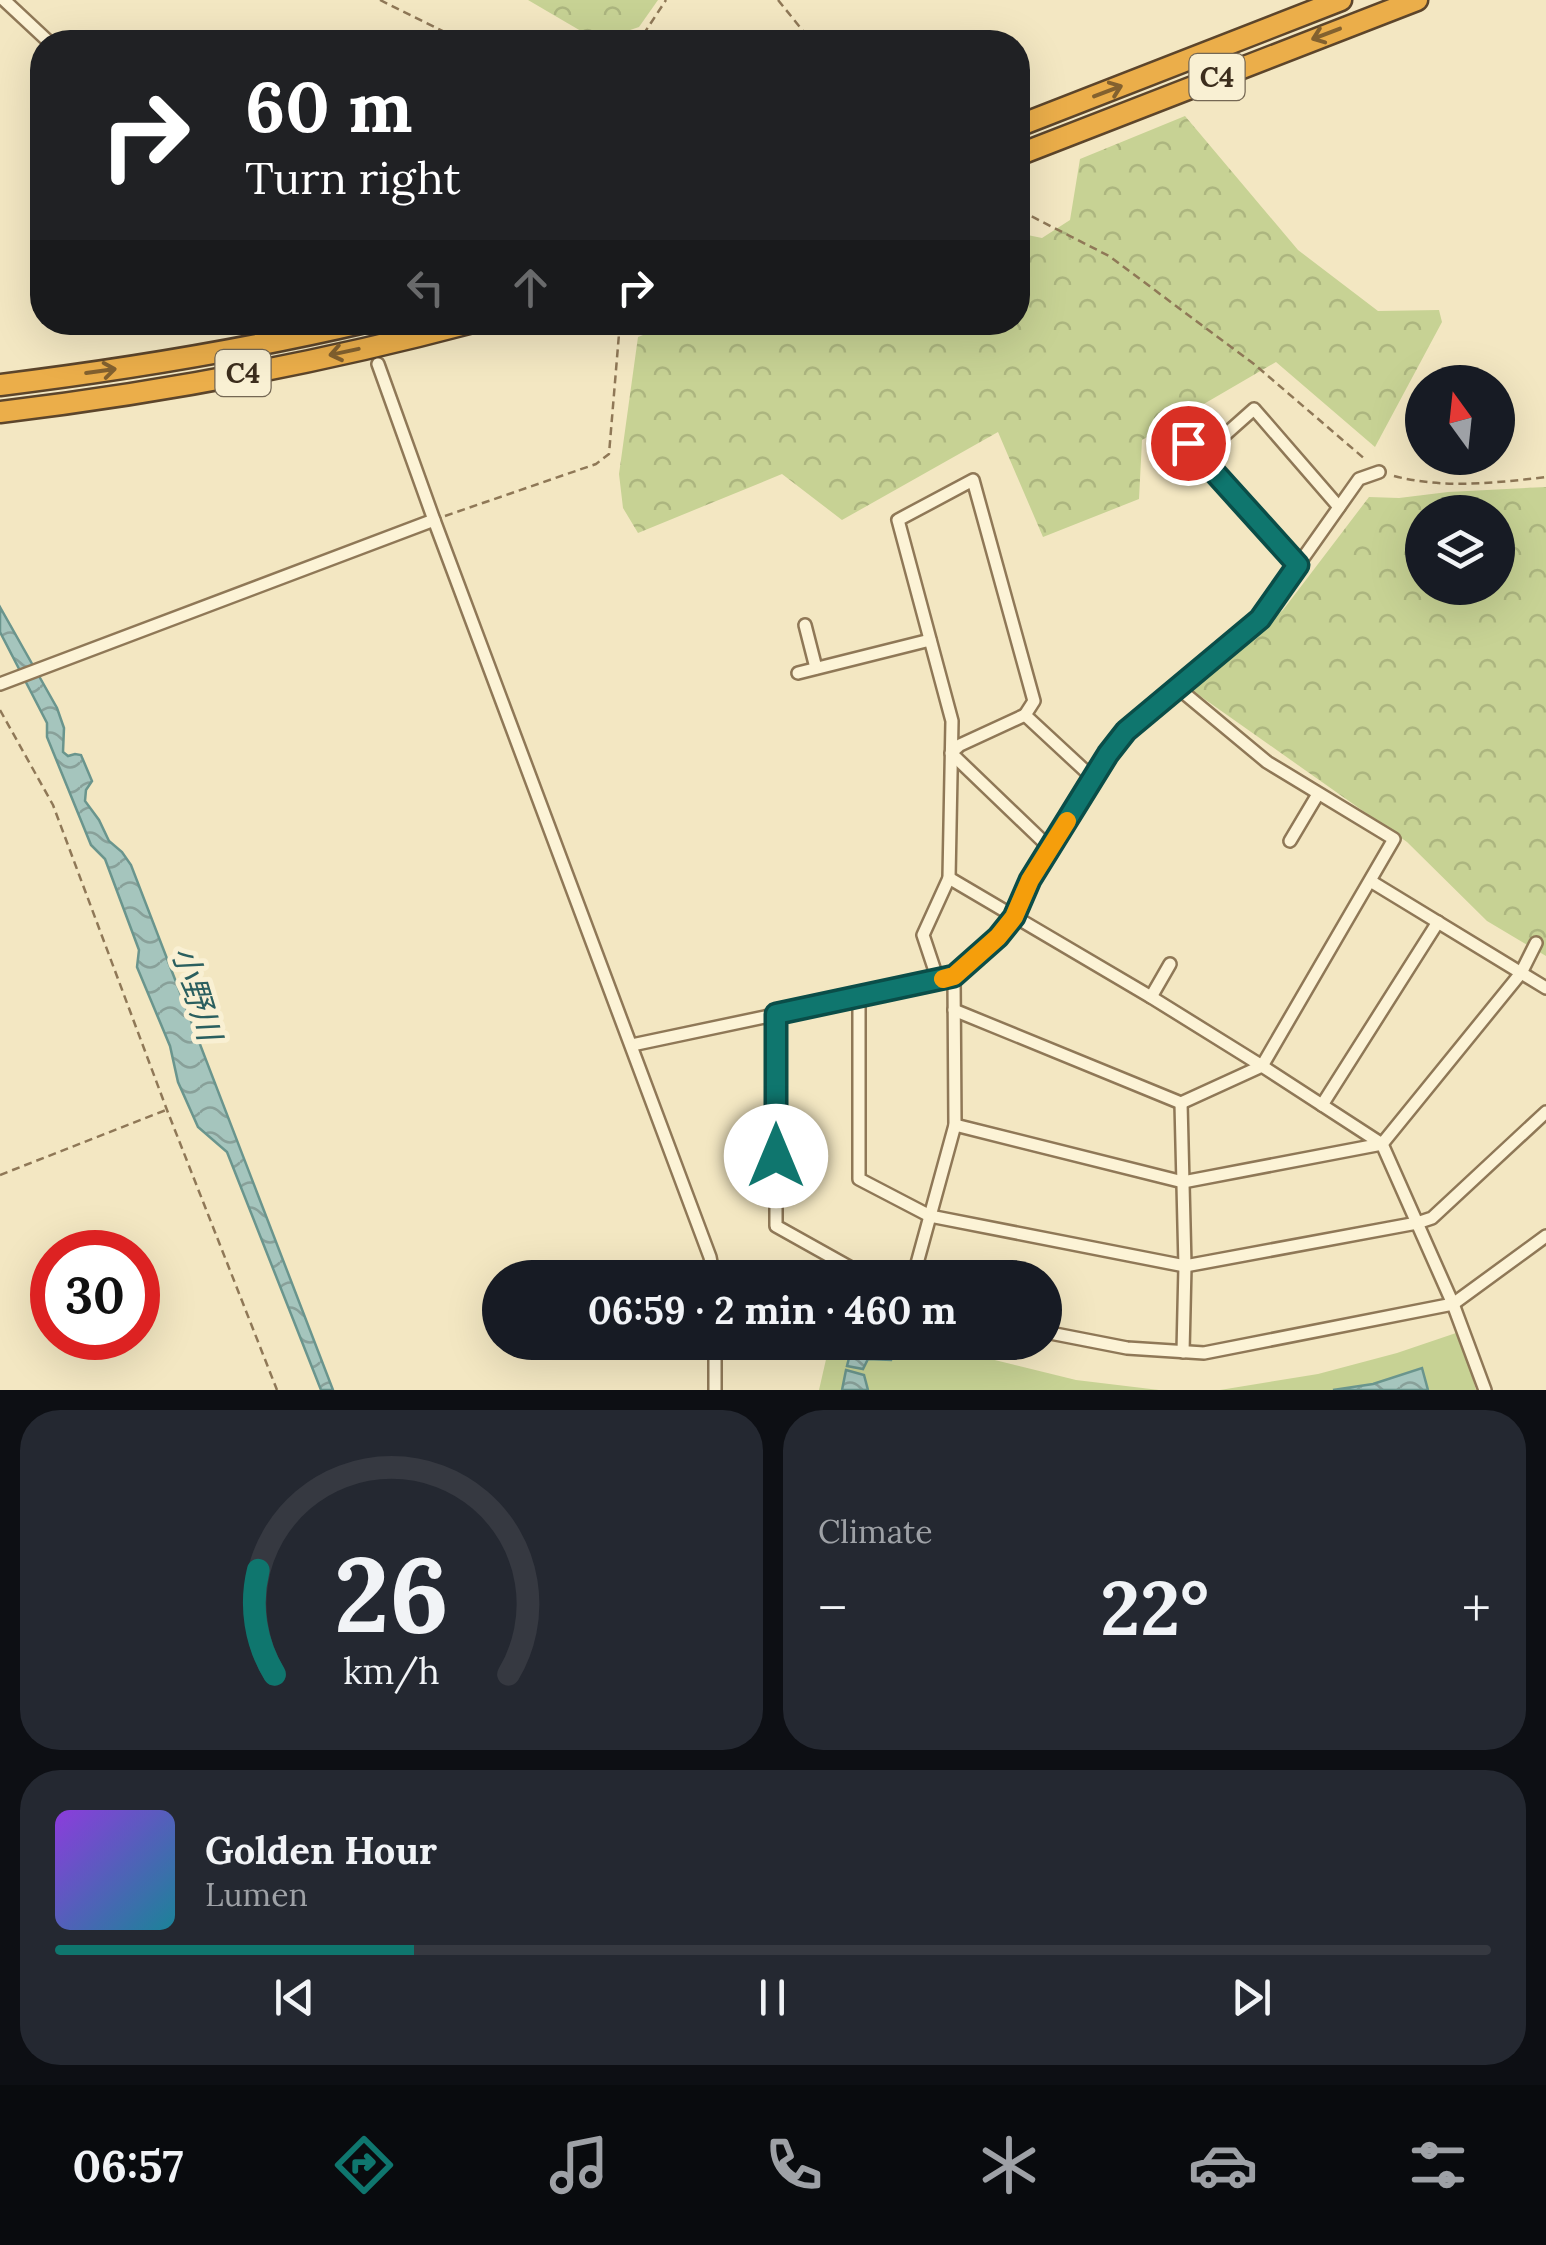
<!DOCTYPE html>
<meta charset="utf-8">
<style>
:root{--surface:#171b24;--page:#242831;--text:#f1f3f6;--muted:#9ea1a6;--line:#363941;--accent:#0f766e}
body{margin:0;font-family:Lora,"Noto Sans JP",serif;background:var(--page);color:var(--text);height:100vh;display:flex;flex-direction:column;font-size:38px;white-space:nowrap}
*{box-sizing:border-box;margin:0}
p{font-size:32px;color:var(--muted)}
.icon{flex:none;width:55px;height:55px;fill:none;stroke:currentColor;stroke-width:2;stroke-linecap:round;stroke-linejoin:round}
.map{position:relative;height:1390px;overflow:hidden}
.sheet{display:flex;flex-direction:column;gap:20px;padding:20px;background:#0d0f14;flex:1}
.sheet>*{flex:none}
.top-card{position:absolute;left:30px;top:30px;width:1000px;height:305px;border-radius:40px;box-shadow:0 10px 40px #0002;background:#202124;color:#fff;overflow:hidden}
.needle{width:65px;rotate:345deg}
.tools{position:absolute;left:1405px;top:365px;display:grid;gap:20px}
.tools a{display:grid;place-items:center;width:110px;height:110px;border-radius:50%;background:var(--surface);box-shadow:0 10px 40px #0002;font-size:50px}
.speed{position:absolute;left:30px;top:1230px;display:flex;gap:20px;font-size:50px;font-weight:700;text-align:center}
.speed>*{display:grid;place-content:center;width:130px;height:130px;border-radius:50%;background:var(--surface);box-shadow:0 10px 40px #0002;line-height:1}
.speed .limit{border:15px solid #d22;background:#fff;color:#111}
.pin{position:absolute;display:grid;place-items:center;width:85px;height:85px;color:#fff;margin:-42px;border:5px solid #fff;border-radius:50%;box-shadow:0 2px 10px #0007}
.me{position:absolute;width:110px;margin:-55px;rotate:0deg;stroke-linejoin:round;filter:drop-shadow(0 0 8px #0008)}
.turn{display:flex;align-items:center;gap:35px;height:210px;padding:0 50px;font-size:45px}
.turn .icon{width:130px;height:130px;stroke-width:2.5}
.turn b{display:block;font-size:70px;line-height:85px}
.lanes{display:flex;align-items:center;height:95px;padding:0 50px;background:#0003;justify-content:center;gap:50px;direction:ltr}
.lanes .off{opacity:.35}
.big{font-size:75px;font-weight:700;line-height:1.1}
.sheet .widget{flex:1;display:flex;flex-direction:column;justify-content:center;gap:15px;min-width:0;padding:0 35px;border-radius:40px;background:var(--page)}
.sheet .dial{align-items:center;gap:0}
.dial svg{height:260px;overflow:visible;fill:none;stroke:var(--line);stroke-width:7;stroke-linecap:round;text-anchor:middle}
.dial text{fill:var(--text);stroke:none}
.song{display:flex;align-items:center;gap:30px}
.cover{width:120px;height:120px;border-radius:15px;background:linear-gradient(135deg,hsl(270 70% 55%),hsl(190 70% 35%))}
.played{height:10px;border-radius:5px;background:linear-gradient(90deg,var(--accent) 25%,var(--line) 25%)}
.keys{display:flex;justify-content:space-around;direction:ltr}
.heat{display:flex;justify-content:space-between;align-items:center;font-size:55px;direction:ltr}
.sheet .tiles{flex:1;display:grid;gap:20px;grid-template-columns:1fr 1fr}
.widget:last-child{grid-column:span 2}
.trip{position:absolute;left:482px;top:1260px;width:580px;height:100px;border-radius:50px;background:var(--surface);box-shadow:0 10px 40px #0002;font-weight:700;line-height:100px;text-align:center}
.tab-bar{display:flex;height:160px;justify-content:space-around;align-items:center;background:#090b0e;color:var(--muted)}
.tab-bar .icon{width:70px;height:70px}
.tab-bar .current{color:var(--accent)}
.tab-bar b{font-size:45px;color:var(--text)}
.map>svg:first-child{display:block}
.forest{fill:url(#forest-crowns);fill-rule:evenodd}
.park{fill:#c7d294}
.water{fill:url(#water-waves);stroke:#6a958d;stroke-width:2.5}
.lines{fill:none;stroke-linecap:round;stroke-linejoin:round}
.street-casing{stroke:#8f7857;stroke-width:16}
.highway-casing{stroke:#5c452b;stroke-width:25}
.path{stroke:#8f7857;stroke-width:2.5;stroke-dasharray:8 5;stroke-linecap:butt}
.street{stroke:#fcf3d6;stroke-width:11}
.highway{stroke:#ebae4a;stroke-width:20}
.oneway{stroke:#83612f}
.route-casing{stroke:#0a4d48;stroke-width:25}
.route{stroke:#0f766e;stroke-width:18}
.slow{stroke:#f59e0b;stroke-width:18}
.labels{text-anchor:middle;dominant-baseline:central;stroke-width:10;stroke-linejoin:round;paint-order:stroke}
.shield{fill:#f9f0d3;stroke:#756854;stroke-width:2.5}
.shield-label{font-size:28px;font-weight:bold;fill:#3d2e1d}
.water-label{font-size:32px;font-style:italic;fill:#2a5f5f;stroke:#f9f0d3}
</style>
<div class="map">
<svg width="1546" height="1390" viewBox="0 0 1546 1390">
<defs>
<pattern id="forest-crowns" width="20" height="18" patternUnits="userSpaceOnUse" patternTransform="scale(2.5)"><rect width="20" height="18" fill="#c7d294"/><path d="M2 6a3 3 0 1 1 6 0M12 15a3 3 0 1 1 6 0" fill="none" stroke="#acb57f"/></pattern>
<pattern id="water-waves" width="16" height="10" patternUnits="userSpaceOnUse" patternTransform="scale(2.5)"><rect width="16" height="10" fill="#a5c5bd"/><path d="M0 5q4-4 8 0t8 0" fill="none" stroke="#88a099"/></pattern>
</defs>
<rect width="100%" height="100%" fill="#f3e7c2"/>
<g class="forest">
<path d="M 528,0 L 658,0 L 639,27 L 598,41 Z"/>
<path d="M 1185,116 L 1298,250 L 1378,311 L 1439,310 L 1442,322 L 1375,447 L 1276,362 L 1142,440 L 1139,499 L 1043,537 L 998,432 L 842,520 L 782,474 L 638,533 L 623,508 L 619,474 L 638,337 L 676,322 L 1018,322 L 1018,233 L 1042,238 L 1070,220 L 1080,159 Z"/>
<path d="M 1546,487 L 1546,956 L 1487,921 L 1407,842 L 1193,691 L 1283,610 L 1369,497 L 1399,498 L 1448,492 ZM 1422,512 L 1498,512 L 1498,588 L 1422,588 Z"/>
</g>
<g class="park">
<path d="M 1459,1332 L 1476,1390 L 1220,1390 L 1318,1374 L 1397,1353 Z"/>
<path d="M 830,1342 L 926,1343 L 1076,1380 L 1159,1390 L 819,1390 Z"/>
</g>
<g class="water">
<path d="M 0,607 L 57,708 L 64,728 L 63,752 L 68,756 L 75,754 L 81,755 L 92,781 L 86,790 L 85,801 L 99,820 L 109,841 L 122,852 L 131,865 L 333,1390 L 321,1390 L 227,1152 L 198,1127 L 178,1082 L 170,1046 L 137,967 L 139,950 L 105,859 L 91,845 L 47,737 L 47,723 L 0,632 Z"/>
<path d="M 855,1347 L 870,1347 L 892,1360 L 868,1359 L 863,1369 L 847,1366 L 851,1350 Z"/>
<path d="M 1422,1368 L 1428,1390 L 1333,1390 L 1373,1384 Z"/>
<path d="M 846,1370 L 864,1375 L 868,1390 L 842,1390 Z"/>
</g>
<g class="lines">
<defs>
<g id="street">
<path d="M 4,0 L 49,42"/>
<path d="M 378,364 L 434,520 L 710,1257 L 714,1278"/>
<path d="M 1187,443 L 1298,565"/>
<path d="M 1200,457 L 1254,409 L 1339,507"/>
<path d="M 805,625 L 816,668"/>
<path d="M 798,673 L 930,640"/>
<path d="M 0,684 L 434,520"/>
<path d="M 1025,715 L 960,745 L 951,753 L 1050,848"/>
<path d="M 1290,841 L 1318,794"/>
<path d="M 949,878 L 1151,997 L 1262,1066 L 1382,1144 L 1453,1304 L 1485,1390"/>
<path d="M 1372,882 L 1546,988"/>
<path d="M 938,980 L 923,935 L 949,878 L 952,721 L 898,520 L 973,480 L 1034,701 L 1025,715 L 1094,779"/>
<path d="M 859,997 L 859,1179 L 930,1216 L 1185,1266 L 1417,1223 L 1432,1218 L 1546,1112"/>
<path d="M 1151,997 L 1170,964"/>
<path d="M 954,1010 L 1181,1103 L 1262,1066 L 1394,839 L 1267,762 L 1178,688"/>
<path d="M 776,1015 L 776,1226 L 869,1278"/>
<path d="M 632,1045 L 954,977 L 997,937 L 1014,917 L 1030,879 L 1108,754 L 1126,731 L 1260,619 L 1359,479 L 1379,472"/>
<path d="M 1181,1103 L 1185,1266 L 1183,1352"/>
<path d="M 1322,1105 L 1438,922"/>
<path d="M 955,1125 L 1183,1182 L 1382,1144 L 1521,973 L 1536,943"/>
<path d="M 913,1278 L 955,1125 L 954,977"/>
<path d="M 1045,1332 L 1127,1348 L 1204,1353 L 1453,1304 L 1546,1236"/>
<path d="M 715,1342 L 715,1390"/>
</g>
<g id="highway">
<path d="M 1018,126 L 1341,0"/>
<path d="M 1018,155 L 1417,0"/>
<path d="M 0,385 C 122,370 244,350 365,322"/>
<path d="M 0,412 C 159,393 319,363 473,322"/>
</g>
</defs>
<use href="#street" class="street-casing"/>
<use href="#highway" class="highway-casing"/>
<g class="path">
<path d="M 380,0 L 465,42"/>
<path d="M 778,0 L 812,42"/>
<path d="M 633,42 L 641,38 L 666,0"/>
<path d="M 1018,196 L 1025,213 L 1109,256 L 1254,364 L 1366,460"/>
<path d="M 1394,476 C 1444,489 1495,483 1546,477"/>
<path d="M 445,516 L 596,464 L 609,454 L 620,322"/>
<path d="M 0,710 L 53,805 L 167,1110 L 277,1390"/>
<path d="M 0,1175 L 166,1110"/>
</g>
<use href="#street" class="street"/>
<use href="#highway" class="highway"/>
</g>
<defs><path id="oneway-shaft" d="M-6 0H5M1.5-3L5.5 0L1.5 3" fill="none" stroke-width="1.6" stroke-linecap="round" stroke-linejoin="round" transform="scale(2.5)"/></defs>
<g class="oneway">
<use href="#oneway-shaft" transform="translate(1326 34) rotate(159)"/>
<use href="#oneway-shaft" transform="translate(1108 91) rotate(-21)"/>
<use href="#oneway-shaft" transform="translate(344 352) rotate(168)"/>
<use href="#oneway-shaft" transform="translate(101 371) rotate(-8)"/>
</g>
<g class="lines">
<defs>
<path id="route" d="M 776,1156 L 776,1014 L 954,976 L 998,937 L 1014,917 L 1030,880 L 1108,754 L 1126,731 L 1260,619 L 1298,565 L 1188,443"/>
</defs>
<use href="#route" class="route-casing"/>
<use href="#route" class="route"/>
<path class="slow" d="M 943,979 L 954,976 L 998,937 L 1014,917 L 1030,880 L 1067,821"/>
</g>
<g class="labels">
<g class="shield">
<rect x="1189.5" y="54" width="55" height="46" rx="8"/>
<rect x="215.5" y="350" width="55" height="46" rx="8"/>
</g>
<g class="shield-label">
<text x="1217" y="77">C4</text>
<text x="243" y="373">C4</text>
</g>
<g class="water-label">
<text transform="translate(197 993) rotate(73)">小野川</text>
</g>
</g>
</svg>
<div class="tools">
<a><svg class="needle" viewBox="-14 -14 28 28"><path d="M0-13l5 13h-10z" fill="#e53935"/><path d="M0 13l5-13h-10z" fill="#9ea1a6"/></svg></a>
<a><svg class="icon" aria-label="layers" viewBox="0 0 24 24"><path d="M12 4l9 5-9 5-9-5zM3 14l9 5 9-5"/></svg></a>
</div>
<div class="speed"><div class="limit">30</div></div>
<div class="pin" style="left:1188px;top:443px;background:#d93025"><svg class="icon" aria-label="arrive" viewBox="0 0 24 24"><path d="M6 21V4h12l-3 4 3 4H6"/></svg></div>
<svg class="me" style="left:776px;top:1156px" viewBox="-20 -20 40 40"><circle r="19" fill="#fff"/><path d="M0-13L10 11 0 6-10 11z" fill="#0f766e"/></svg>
<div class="trip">06:59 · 2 min · 460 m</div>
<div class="top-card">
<div class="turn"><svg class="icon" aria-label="right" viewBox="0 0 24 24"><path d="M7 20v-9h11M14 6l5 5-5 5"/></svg><div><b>60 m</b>Turn right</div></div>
<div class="lanes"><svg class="icon off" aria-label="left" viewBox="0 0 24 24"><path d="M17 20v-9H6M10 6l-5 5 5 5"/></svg><svg class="icon off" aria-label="ahead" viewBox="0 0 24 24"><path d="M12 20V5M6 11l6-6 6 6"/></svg><svg class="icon" aria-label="right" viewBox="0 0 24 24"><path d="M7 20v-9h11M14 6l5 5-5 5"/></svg></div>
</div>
</div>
<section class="sheet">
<div class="tiles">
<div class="widget dial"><svg viewBox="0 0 100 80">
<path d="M14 69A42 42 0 1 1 86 69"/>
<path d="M14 69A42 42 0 0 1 9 37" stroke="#0f766e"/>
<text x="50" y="56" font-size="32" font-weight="700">26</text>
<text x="50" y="72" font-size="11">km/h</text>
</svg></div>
<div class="widget"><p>Climate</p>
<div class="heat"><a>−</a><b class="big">22°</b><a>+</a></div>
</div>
<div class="widget">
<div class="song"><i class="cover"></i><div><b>Golden Hour</b><p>Lumen</p></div></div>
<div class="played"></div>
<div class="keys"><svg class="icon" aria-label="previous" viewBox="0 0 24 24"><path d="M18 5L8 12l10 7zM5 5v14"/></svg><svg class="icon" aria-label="pause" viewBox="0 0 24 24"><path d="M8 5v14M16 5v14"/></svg><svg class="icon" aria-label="next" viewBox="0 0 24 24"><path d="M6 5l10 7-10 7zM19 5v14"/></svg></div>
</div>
</div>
</section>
<nav class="tab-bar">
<b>06:57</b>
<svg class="icon current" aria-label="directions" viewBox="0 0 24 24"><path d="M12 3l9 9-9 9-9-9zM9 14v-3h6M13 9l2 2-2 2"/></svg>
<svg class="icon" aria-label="music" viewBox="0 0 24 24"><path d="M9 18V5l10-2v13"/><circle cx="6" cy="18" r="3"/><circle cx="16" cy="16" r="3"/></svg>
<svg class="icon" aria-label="phone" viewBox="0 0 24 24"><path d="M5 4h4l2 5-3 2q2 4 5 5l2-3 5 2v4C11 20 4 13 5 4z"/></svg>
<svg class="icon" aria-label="climate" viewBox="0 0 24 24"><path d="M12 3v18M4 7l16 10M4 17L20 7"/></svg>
<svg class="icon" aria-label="car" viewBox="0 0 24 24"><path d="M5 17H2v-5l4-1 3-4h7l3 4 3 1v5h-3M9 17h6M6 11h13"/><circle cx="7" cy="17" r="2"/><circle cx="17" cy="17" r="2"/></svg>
<svg class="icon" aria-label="filters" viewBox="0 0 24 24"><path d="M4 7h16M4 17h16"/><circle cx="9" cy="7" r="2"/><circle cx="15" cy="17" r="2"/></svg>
</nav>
